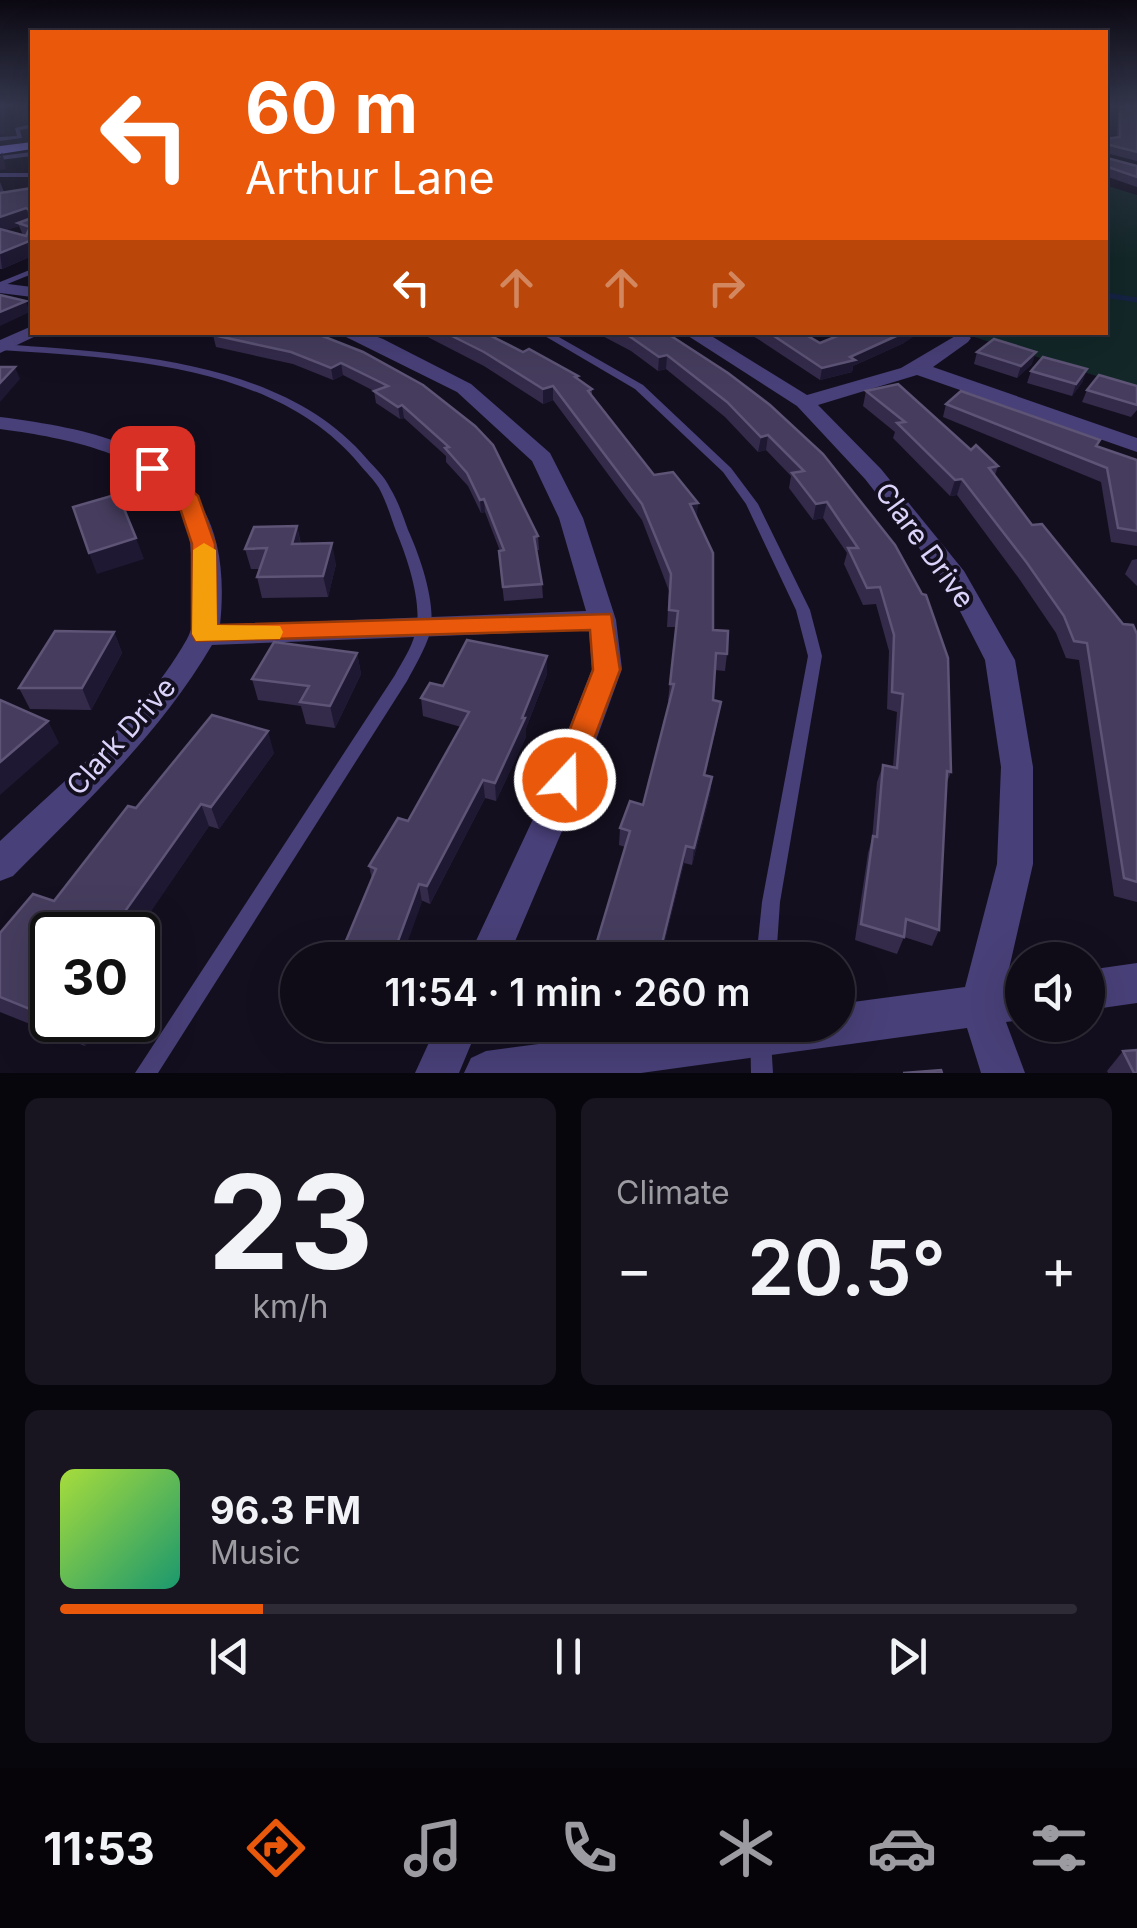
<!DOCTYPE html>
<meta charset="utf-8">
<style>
:root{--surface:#0f0b17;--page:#181420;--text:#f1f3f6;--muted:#9b9ba1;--line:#2f2b36;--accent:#ea580c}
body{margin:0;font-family:Inter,sans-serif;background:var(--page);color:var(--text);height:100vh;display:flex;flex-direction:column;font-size:38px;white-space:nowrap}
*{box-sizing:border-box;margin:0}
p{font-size:32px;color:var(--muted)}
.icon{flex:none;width:55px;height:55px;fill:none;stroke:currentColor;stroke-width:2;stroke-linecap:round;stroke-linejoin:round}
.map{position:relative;height:1073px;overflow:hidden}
.panel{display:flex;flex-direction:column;gap:25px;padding:25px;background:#08060d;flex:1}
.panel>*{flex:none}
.hud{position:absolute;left:30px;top:30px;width:1078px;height:305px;border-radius:0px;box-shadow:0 10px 40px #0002,0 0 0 2px var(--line);background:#ea580c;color:#fff;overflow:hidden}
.tools{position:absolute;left:1005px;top:942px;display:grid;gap:20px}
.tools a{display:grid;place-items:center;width:100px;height:100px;border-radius:50%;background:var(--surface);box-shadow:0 10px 40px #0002,0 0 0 2px var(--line);font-size:50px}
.speed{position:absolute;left:30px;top:912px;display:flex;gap:20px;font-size:50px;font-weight:700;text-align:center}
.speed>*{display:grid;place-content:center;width:130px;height:130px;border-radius:50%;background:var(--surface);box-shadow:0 10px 40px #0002,0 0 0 2px var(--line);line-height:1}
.speed .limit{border:5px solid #111;border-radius:15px;background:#fff;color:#111}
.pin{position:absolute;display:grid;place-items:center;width:85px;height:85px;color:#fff;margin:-42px;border-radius:20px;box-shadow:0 5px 15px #0006}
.me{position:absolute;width:110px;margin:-55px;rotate:21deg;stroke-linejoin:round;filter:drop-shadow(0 0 8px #0008)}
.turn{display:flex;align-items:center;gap:35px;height:210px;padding:0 50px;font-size:45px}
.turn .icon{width:130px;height:130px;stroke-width:2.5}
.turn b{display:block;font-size:70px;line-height:85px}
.lanes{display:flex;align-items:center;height:95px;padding:0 50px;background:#0003;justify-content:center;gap:50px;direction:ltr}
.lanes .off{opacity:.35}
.big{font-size:75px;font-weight:600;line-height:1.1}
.panel .widget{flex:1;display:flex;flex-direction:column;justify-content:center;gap:15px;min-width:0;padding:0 35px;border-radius:15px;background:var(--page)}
.panel .dial{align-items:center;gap:0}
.dial b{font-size:130px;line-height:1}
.song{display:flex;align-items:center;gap:30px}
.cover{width:120px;height:120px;border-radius:15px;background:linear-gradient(135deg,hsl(80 70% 55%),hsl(160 70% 35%))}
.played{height:10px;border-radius:5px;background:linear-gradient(90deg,var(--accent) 20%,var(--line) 20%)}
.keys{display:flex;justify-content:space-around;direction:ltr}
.heat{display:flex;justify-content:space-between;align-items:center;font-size:55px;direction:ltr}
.panel .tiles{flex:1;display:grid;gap:25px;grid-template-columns:1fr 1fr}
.widget:last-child{grid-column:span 2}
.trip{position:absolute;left:280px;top:942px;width:575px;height:100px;border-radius:50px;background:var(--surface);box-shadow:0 10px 40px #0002,0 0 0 2px var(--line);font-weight:600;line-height:100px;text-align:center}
.tabs{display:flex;height:160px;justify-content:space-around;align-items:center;background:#060409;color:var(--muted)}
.tabs .icon{width:70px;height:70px}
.tabs .selected{color:var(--accent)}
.tabs b{font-size:45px;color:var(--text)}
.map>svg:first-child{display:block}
.green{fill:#132728}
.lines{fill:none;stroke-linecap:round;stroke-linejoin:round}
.stream-far1{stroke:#152243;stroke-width:4}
.stream{stroke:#152243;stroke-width:5}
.lane{fill:#484078;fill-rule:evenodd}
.street{fill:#484078;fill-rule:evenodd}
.secondary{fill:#8576ed;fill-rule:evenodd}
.wall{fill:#342b4b;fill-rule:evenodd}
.shaded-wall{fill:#1f1832}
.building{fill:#463d5e;stroke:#5d5476;stroke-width:2.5}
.route{fill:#ea580c;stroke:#983908;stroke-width:2.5}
.slow{fill:#f59e0b}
.labels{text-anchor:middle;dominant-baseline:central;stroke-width:8;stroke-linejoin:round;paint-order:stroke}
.street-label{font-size:28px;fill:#dbd3f9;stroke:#140f1f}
</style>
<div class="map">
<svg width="1137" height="1073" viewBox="0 0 1137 1073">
<rect width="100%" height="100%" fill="#140f1f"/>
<path class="green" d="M 1105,185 L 1137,195 L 1137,389 L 962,333 L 1105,332 Z"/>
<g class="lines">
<path class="stream-far1" d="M 1105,295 L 1114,296"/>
<path class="stream" d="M 1105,295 L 1137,300"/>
<g class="lane">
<path d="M 32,124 L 32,128 L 20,130 L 22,138 L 0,141 L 0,137 L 17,136 L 15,128 Z"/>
<path d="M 32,152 L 32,156 L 0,160 L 0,156 Z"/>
<rect x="0" y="173" width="32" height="4"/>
<path d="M 32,269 L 32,274 L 0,287 L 0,282 Z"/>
<path d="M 538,332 L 550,332 L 643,385 L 731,468 L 758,504 L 810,610 L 822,656 L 780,902 L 776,960 L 756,960 L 762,902 L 808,656 L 796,610 L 746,504 L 723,472 L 635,389 Z"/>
<path d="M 0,344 C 121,353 283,359 367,459 C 375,468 385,477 390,488 C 398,501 403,516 408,530 C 420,556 437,605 430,633 C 425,649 415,666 407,681 L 158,1073 L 135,1073 L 395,675 C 402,662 411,649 415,634 C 424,606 407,557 396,531 C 391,517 386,501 379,488 C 374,480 366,472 360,465 C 277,364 120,358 0,350 Z"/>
<path d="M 750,1025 L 770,1025 L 773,1073 L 751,1073 Z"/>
</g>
<g class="street">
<path d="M 0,283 L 32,287 L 32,297 L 0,293 Z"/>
<path d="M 32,326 L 32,332 L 38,335 L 0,353 L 0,340 Z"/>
<path d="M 336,332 L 364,332 L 383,339 L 471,384 L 550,453 L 583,518 L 616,620 L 622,669 L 568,817 L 507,960 L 467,960 L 534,817 L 592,669 L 589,630 L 212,645 C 160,734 85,803 13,876 L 0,881 L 0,841 C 65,779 142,719 187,639 C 198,619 194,593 192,571 C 191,549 190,524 179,504 C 151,452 53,436 0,429 L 0,417 C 134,434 237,465 220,625 L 586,611 L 559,518 L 532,461 L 457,392 Z"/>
<path d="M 682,332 L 705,332 L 807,395 L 901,368 L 962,332 L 971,338 L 968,342 L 933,367 L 1137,438 L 1137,452 L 917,375 L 818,405 L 881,469 L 964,571 L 1015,660 L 1033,767 L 1033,864 L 1006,982 L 1022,980 L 1022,1020 L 1006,1022 L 1025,1073 L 981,1073 L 967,1028 L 641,1073 L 464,1073 L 471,1058 L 486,1051 L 683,1025 L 838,1025 L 838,1004 L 965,987 L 997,864 L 1001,767 L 985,660 L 944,580 L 865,479 L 797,406 Z"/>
<path d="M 1137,963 L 1137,1003 L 1088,1010 L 1088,970 Z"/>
<path d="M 437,1025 L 479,1025 L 459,1073 L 415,1073 Z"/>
</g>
<path class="secondary" d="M 32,142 L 32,149 L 0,154 L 0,146 Z"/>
</g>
<g class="wall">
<path d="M 1118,107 L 1137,107 L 1137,161 L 1106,153 L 1107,158 L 1137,166 L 1137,187 L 1105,176 L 1105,139 L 1117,138 Z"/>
<path d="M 0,182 L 4,192 L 32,188 L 32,256 L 2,269 L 0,269 ZM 19,226 L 23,235 L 6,230 Z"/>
<path d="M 418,332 L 483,332 L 578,380 L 592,389 L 592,396 L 654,475 L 698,503 L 696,517 L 713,630 L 727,654 L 725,671 L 715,670 L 713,700 L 718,719 L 705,775 L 712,777 L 710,794 L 692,865 L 684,863 L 660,960 L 596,960 L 596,945 L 625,847 L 619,845 L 620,828 L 643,805 L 670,701 L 668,701 L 676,627 L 667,627 L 669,591 L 642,520 L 553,400 L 543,404 L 484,366 Z"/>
<path d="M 595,332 L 665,332 L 895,545 L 951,772 L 947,782 L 939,930 L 932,946 L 904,937 L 897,954 L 855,940 L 868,853 L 872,839 L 877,782 L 883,765 L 893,767 L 897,712 L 887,709 L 889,651 L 876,604 L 863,605 L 844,564 L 847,553 L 823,518 L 813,520 L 789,488 L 791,476 L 766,450 L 758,452 L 725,417 L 666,369 L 658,371 L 631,351 Z"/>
<path d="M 745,332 L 801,332 L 820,343 L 904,343 L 853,366 L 852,372 L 820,380 L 758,339 Z"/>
<path d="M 213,335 L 363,352 L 538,536 L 539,550 L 537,550 L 542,584 L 543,598 L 504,601 L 500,565 L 500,551 L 485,512 L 481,513 L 468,486 L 446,462 L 446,456 L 404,418 L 400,419 L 376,403 L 374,391 L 343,375 L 333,380 L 293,364 L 216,347 Z"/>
<path d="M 977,352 L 1032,364 L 1017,378 L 974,364 Z"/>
<path d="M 1031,371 L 1083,381 L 1072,396 L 1027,383 Z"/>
<path d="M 1137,386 L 1137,410 L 1131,417 L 1082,402 L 1087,390 Z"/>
<path d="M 866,391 L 998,466 L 995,475 L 1032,525 L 1123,624 L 1137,634 L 1137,902 L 1114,896 L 1079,660 L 1066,658 L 1056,633 L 1020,580 L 957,495 L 950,496 L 893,438 L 895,432 L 863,406 Z"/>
<path d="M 946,404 L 1097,447 L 1137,460 L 1137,546 L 1111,542 L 1101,482 L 943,417 Z"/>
<path d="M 297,526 L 301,544 L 336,564 L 328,597 L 262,598 L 257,577 L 259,569 L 251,569 L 245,549 Z"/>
<path d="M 1137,559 L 1137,586 L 1125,574 L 1132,560 Z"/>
<path d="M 114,632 L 122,653 L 91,710 L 30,709 L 19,688 Z"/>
<path d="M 357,653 L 361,674 L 335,728 L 306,724 L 301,706 L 258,700 L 252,679 Z"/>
<path d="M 547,656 L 547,674 L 526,728 L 526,737 L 496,801 L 485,798 L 430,904 L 372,879 L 369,866 L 408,821 L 461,727 L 423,716 L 421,698 L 443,686 Z"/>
<path d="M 274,753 L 219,829 L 209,826 L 137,931 L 140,932 L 151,953 L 52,935 L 52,1020 L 103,1020 L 85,1046 L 0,1012 L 0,933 L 54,901 L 136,808 Z"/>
<path d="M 1123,1051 L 1137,1073 L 1108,1073 L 1107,1071 Z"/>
</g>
<g class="shaded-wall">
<path d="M 1,107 L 4,109 L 5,133 L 0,135 Z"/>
<path d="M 15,107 L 32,107 L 32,119 L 19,121 Z"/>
<path d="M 2,152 L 6,169 L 0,170 L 0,158 Z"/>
<path d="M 26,208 L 31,222 L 18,223 L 19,226 L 0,232 L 0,217 Z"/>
<path d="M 32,240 L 32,256 L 2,269 L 0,253 Z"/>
<path d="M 26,301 L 30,312 L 0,326 L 0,312 Z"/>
<path d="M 905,332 L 921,332 L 904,343 L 853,366 L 852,372 L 820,380 L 822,368 Z"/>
<path d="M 1036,352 L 1032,364 L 1017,378 L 1021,366 Z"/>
<path d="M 667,355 L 666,369 L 658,371 L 659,357 Z"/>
<path d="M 341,363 L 343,375 L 333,380 L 331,368 Z"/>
<path d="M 15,367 L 20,379 L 0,402 L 0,383 Z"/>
<path d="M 1087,369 L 1083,381 L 1072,396 L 1076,384 Z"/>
<path d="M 553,386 L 553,400 L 543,404 L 543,389 Z"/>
<path d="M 402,405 L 404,418 L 400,419 L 398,407 Z"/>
<path d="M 768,435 L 766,450 L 758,452 L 761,437 Z"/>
<path d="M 962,479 L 957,495 L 950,496 L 955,480 Z"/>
<path d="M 484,499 L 485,512 L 481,513 L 480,500 Z"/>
<path d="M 827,502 L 823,518 L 813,520 L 816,504 Z"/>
<path d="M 698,503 L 696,519 L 690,504 Z"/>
<path d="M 297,526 L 301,547 L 292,544 Z"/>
<path d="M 136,538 L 144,559 L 97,574 L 89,553 Z"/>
<path d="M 332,543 L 336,564 L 328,597 L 323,576 Z"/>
<path d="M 114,632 L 122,653 L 91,710 L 82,688 Z"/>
<path d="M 357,653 L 361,674 L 335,728 L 330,706 Z"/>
<path d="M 547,656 L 547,674 L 526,728 L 526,737 L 496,801 L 495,783 Z"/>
<path d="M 721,702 L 718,719 L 702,792 L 704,775 Z"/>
<path d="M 48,721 L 59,743 L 0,795 L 0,762 Z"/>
<path d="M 268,731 L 274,753 L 219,829 L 211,807 Z"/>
<path d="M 712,777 L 710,794 L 692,865 L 694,848 Z"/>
<path d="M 483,780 L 485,798 L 430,904 L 427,886 Z"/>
<path d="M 201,804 L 209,826 L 135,935 L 116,924 Z"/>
<path d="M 686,846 L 684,863 L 660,960 L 658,960 Z"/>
<path d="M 419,884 L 422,902 L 401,960 L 391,960 Z"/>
<path d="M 140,932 L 151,953 L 138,972 L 138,935 Z"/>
<path d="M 75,1020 L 103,1020 L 85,1046 L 71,1026 Z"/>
</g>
<g class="building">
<path d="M 1120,107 L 1137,107 L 1137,152 L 1106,144 L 1107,158 L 1137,166 L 1137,177 L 1105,166 L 1105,139 L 1120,137 Z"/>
<path d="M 32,188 L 32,240 L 0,253 L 0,229 L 26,236 L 30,227 L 18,223 L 29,219 L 31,211 L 26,208 L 0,217 L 0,193 Z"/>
<path d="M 0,295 L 26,301 L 0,312 Z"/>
<path d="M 218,332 L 315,333 L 363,352 L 423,385 L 475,426 L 493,445 L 538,536 L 534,537 L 542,584 L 503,587 L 499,551 L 504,550 L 484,499 L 480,500 L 467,473 L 445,448 L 449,447 L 402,405 L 398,407 L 374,391 L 388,386 L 341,363 L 331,368 L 291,352 L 213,335 Z"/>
<path d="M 444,332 L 483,332 L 523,352 L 529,349 L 578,376 L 575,377 L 592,389 L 588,391 L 654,475 L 673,472 L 698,503 L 690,504 L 713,553 L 713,630 L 728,631 L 727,654 L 716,653 L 713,700 L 721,702 L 704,775 L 712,777 L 694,848 L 686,846 L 658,960 L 645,960 L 596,945 L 630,831 L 620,828 L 630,801 L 643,805 L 674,684 L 670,684 L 678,611 L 669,610 L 671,574 L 642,504 L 553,386 L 543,389 L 484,352 Z"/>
<path d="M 622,332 L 665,332 L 728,373 L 770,405 L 823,454 L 895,545 L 922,594 L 926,595 L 948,658 L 951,772 L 947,771 L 939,930 L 906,919 L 904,937 L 861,924 L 873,836 L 877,837 L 883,765 L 897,768 L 903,694 L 892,692 L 894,635 L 880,587 L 867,588 L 848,548 L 858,548 L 827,502 L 816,504 L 792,473 L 804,471 L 768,435 L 761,437 L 727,402 L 667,355 L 659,357 L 632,338 Z"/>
<path d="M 768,332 L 801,332 L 820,343 L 847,332 L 905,332 L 850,357 L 855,360 L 822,368 Z"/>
<path d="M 994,339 L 1036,352 L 1021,366 L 977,352 Z"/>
<path d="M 1043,357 L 1087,369 L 1076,384 L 1031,371 Z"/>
<path d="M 0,367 L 15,367 L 0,383 Z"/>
<path d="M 1099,375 L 1137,386 L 1137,405 L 1087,390 Z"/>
<path d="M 898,384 L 971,450 L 976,445 L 998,466 L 989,468 L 1032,525 L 1042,524 L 1123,624 L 1133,625 L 1137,634 L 1137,882 L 1124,878 L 1087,643 L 1074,641 L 1064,616 L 1027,563 L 962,479 L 955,480 L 897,423 L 905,422 L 866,391 Z"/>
<path d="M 961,391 L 1100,440 L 1096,446 L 1137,460 L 1137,531 L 1118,528 L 1107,468 L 946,404 Z"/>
<path d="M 118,494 L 136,538 L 89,553 L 73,507 Z"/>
<path d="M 297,526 L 292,544 L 332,543 L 323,576 L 257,577 L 267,548 L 245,549 L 254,527 Z"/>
<path d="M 55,631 L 114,632 L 82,688 L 19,688 Z"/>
<path d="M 467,640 L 547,656 L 522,718 L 525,718 L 495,783 L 483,780 L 427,886 L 419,884 L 391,960 L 338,960 L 376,869 L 369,866 L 398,818 L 408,821 L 469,712 L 421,698 L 430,683 L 443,686 Z"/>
<path d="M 274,642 L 357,653 L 330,706 L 300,702 L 309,686 L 252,679 Z"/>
<path d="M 0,700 L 48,721 L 0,762 Z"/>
<path d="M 212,715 L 268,731 L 211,807 L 201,804 L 116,924 L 140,932 L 138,935 L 52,935 L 52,1018 L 0,997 L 0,933 L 33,894 L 54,901 L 128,806 L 136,808 Z"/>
<path d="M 57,1020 L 75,1020 L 71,1026 Z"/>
<path d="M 1137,1050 L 1137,1073 L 1134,1073 L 1123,1051 Z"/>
<path d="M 941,1070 L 942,1073 L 903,1073 Z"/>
</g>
<linearGradient id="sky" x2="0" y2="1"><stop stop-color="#0b0811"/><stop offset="0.41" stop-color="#34374d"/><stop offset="1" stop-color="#34374d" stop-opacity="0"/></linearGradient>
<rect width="1137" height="258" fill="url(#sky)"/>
<path class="route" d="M 152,461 L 160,463 L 198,496 L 215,544 L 217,625 L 611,614 L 620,670 L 575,789 L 565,792 L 554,789 L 550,780 L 593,670 L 590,630 L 196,641 L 192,634 L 192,544 L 177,499 L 142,468 Z"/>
<path class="slow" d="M 204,543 L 216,550 L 217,625 L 280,626 L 283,632 L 280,639 L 196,641 L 192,634 L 193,550 Z"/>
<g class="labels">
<g class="street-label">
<text transform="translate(925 545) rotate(54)">Clare Drive</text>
<text transform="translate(121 736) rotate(-48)">Clark Drive</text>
</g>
</g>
</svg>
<div class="tools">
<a><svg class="icon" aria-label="sound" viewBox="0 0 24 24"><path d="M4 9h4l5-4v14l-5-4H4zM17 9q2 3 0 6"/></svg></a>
</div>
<div class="speed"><div class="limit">30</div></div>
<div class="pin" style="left:152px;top:468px;background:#d93025"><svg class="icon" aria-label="arrive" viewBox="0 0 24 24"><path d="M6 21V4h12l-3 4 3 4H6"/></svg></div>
<svg class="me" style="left:565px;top:780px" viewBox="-20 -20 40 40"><circle r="17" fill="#ea580c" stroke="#fff" stroke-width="3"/><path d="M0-11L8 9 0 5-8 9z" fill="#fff"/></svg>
<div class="trip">11:54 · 1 min · 260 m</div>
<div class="hud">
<div class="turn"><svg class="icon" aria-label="left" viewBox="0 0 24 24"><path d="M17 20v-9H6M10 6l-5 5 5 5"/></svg><div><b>60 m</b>Arthur Lane</div></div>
<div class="lanes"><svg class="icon" aria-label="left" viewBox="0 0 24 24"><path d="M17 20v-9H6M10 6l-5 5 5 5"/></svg><svg class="icon off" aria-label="ahead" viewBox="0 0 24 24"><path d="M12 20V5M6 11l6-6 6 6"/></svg><svg class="icon off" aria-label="ahead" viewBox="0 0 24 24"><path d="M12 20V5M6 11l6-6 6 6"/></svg><svg class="icon off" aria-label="right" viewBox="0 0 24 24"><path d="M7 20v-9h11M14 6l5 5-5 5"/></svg></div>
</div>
</div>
<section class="panel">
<div class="tiles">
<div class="widget dial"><b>23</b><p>km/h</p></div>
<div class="widget"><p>Climate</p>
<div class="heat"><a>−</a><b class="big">20.5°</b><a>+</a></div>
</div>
<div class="widget">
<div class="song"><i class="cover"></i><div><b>96.3 FM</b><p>Music</p></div></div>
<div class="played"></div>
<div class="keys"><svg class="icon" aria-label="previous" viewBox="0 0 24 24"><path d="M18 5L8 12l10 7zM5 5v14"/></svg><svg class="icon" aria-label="pause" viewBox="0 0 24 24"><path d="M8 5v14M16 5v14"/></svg><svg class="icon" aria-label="next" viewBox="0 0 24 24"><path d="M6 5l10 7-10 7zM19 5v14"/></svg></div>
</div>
</div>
</section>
<nav class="tabs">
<b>11:53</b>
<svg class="icon selected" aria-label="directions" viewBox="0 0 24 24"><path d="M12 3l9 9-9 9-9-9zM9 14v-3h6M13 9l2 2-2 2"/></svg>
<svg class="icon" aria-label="music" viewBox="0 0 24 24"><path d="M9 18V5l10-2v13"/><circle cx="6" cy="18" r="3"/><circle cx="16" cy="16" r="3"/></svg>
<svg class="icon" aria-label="phone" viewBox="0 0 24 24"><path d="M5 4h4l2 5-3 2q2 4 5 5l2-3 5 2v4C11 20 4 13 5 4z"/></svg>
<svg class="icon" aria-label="climate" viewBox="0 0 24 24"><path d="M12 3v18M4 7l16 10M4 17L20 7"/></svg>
<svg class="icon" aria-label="car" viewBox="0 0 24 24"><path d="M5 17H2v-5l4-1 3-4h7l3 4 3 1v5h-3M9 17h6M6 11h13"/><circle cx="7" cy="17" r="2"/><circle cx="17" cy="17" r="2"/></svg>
<svg class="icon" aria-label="filters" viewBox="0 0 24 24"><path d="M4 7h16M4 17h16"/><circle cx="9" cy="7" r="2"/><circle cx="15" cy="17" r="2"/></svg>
</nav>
